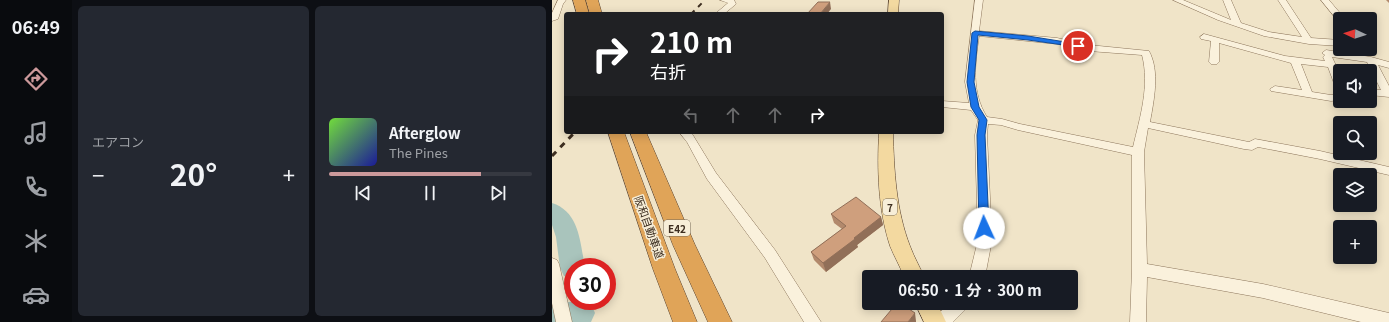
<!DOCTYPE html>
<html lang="ja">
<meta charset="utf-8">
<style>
:root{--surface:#171b24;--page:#242831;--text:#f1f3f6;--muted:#9ea1a6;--line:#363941;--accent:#cc999b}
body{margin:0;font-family:Georgia,"Noto Sans JP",serif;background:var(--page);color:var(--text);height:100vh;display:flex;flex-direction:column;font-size:15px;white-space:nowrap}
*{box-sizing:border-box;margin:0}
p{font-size:13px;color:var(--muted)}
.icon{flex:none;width:22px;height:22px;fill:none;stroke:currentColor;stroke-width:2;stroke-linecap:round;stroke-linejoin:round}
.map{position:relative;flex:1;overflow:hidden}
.details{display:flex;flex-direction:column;gap:6px;padding:6px;background:#0d0f14;width:480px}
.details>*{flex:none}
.top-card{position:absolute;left:12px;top:12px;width:380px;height:122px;border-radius:4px;box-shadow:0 2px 10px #0003;background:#202124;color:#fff;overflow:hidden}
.needle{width:26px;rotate:274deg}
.tools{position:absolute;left:781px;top:12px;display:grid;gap:8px}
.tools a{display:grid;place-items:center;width:44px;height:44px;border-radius:4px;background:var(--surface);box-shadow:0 2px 10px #0003;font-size:20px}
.speed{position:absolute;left:12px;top:258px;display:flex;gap:8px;font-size:20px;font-weight:700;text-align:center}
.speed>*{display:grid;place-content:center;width:52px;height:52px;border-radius:50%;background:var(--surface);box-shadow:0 2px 10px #0003;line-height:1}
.speed .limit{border:6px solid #d22;background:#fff;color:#111}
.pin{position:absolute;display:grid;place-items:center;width:34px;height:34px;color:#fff;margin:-17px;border:2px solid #fff;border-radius:50%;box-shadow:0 1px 4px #0007}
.me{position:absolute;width:44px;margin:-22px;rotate:358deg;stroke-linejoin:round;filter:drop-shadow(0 0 3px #0008)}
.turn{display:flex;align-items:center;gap:14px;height:84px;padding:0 20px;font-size:18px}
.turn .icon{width:52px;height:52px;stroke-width:2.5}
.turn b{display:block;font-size:28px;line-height:34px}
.lanes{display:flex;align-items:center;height:38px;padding:0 20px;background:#0003;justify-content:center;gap:20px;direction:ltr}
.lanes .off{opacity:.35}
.big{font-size:30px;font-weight:700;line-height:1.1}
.details .card{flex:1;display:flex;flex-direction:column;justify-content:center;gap:6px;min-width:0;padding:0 14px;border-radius:6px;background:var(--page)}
.song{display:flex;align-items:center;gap:12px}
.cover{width:48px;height:48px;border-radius:6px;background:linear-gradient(135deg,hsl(100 70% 55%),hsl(240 70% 35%))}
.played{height:4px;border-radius:2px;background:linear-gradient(90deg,var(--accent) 75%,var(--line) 75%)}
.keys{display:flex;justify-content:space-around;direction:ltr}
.heat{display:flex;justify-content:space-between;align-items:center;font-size:22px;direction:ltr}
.details .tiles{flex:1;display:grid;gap:6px;grid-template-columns:repeat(2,1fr)}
.trip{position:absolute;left:310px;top:270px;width:216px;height:40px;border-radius:4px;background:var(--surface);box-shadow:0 2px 10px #0003;font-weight:700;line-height:40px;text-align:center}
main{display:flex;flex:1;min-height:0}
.menu{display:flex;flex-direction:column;width:72px;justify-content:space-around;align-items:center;background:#090b0e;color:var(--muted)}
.menu .icon{width:28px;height:28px}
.menu .active{color:var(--accent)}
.menu b{font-size:18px;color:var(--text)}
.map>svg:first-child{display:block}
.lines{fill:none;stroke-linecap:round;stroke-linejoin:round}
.river{fill:#a9c4bc;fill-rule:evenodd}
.minor-casing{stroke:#8d765c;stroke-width:1}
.major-casing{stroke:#5b4430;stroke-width:1}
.highway-casing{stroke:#5b4430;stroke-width:1}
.minor{fill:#faf1dc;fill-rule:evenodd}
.major{fill:#f3d9a0;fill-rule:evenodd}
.highway{fill:#e0a458;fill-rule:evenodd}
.rail-far1{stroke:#3d2e20;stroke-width:2;stroke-dasharray:5 5;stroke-linecap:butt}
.rail{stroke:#3d2e20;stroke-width:3;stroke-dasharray:6 6;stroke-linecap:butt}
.wall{fill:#b2896c}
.shaded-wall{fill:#916f58}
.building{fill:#cf9f7d;stroke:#916f58}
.route{fill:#1a73e8;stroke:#114b97}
.labels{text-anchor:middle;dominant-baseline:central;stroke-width:3;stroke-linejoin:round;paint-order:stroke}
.shield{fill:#f7eed8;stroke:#756857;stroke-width:1}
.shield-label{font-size:10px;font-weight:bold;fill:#3d2e20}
.street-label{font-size:11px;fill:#3d2e20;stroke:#f7eed8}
</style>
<main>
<nav class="menu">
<b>06:49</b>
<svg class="icon active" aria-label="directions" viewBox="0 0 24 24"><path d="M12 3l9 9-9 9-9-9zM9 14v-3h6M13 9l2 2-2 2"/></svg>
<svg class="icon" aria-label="music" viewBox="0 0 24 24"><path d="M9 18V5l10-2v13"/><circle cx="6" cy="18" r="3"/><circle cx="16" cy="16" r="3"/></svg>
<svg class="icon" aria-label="phone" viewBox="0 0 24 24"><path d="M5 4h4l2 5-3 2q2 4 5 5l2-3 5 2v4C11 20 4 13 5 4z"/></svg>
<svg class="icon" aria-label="climate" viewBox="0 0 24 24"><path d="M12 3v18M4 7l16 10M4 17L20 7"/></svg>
<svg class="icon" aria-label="car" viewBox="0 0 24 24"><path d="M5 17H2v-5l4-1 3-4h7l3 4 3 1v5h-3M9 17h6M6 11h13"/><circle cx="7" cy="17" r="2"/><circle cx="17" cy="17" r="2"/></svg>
</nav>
<section class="details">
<div class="tiles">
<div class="card"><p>エアコン</p>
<div class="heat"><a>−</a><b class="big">20°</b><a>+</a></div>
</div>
<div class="card">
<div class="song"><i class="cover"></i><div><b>Afterglow</b><p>The Pines</p></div></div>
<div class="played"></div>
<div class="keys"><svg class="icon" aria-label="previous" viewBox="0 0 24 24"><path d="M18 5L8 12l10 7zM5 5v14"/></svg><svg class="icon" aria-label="pause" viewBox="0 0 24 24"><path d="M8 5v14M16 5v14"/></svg><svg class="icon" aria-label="next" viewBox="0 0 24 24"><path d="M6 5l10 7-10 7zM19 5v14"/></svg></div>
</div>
</div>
</section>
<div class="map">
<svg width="837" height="322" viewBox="0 0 837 322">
<rect width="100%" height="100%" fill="#f0e4c8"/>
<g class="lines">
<g class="river">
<path d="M 0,203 C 28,212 28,243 33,267 L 21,267 L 21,279 L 12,276 L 8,268 L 4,237 L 0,225 Z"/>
<path d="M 25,301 L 30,301 L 39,304 L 43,313 L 39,322 L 0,322 L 0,304 Z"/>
</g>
<defs>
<g id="minor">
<path d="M 6,0 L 14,0 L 11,4 L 6,19 L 0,21 L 0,13 Z"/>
<path d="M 168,0 L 182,0 L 184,4 L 172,14 L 163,14 L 176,3 Z"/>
<path d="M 423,0 L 431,0 L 427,31 L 505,38 L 537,45 L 597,51 C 608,71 602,100 598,122 L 692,141 L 697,142 L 703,139 L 768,151 L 837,167 L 837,175 L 768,159 L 706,147 L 700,150 L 692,149 L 596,128 L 592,152 L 595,264 L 711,284 L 837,313 L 837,322 L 809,322 L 711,298 L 595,277 L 594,322 L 578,322 L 580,269 L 580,155 L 466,130 L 449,125 L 436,124 L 435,135 L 440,240 L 433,277 L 417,277 L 426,240 L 423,135 L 426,120 L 419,110 L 390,107 L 390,101 L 417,103 L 413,82 ZM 427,36 L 505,44 L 537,51 L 590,55 C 598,86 588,117 581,147 L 468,124 L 450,119 L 435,117 C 419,92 423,64 427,36 Z"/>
<path d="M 621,0 L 631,0 L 679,20 L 671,0 L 679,0 L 689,23 L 717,32 L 750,37 L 726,0 L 734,0 L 759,38 L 788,40 L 788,46 L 757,44 L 712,36 L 666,20 Z"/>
<path d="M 769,0 L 777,0 L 793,19 L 788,19 L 788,21 L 786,21 Z"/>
<path d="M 652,34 L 733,56 L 773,61 L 771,57 L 773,55 L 770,53 L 774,50 L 819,57 L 837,62 L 837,68 L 826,65 L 837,86 L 837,97 L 818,95 L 818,89 L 829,90 L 815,62 L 780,57 L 788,74 L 788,89 L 783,86 L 776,67 L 749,64 L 760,92 L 779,95 L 788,94 L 788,100 L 779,101 L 719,91 L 718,89 L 723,86 L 750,90 L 739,63 L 667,43 L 667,62 L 665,64 L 659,64 L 657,62 L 659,41 L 649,39 L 648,37 Z"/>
<path d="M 127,132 L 139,132 L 164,173 L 223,250 L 269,322 L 252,322 L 213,258 L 155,179 L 135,142 Z"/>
<path d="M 0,258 L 5,260 L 7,264 L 20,322 L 4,322 L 0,303 Z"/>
<path d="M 399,303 L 417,303 L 415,308 L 401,322 L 379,322 C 382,314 392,310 399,303 Z"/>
</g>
<g id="major">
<path d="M 337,0 L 347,0 L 346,14 L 336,14 Z"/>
<path d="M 327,132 L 341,132 C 342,170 344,210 358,246 C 362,257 368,267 372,277 L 352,277 C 348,266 342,256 338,246 C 326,209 325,170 327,132 Z"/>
<path d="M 363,303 L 385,303 L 394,322 L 372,322 Z"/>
</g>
<g id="highway">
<path d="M 21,0 L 33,0 L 37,14 L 25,14 Z"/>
<path d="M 34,0 L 46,0 L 50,14 L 38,14 Z"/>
<path d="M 56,132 L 72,132 L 123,269 L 145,322 L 121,322 L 101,269 Z"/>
<path d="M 78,132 L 94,132 L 143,245 L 180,322 L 156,322 L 121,245 Z"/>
</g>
</defs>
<use href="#minor" class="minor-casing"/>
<use href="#major" class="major-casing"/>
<use href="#highway" class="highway-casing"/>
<use href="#minor" class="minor"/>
<use href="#major" class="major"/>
<use href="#highway" class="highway"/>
<path class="rail-far1" d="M 139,14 L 153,0"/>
<path class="rail" d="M 0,156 L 23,132"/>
</g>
<g class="wall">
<path d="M 834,0 L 837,0 L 837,3 Z"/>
<path d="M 279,214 L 329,217 L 331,225 L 305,245 L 306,247 L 274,272 L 262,260 L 259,252 L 290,229 L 282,223 Z"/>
</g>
<g class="shaded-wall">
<path d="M 278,2 L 279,9 L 275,14 L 268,14 Z"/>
<path d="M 329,217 L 331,225 L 305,245 L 306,247 L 274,272 L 271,263 L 302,238 Z"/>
<path d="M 363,313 L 364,321 L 364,322 L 356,322 Z"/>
</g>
<g class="building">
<path d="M 266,2 L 278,2 L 268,14 L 255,14 Z"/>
<path d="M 304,197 L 329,217 L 302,238 L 303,239 L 271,263 L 259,252 L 294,226 L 279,214 Z"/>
<path d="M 345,303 L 348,303 L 363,313 L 356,322 L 329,322 Z"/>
</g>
<path class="route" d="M 423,31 L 476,36 L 526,44 L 530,46 L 526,47 L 476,40 L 426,35 L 422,82 L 427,107 L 435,120 L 433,135 L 437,228 L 436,231 L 432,233 L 428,231 L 427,228 L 425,135 L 427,120 L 419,107 L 415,82 L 420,33 Z"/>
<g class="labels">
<g class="shield">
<rect x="331" y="199" width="14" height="16" rx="3"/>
<rect x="112" y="220" width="26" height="16" rx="3"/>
</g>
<g class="shield-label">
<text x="338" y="207">7</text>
<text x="125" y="228">E42</text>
</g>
<g class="street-label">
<text transform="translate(98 227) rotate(70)">阪和自動車道</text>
</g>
</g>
</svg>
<div class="tools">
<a><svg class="needle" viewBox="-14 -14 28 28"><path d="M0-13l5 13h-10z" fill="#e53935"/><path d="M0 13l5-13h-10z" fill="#9ea1a6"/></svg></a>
<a><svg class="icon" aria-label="sound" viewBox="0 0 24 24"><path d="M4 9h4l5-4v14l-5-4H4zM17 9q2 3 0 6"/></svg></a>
<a><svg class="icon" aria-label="search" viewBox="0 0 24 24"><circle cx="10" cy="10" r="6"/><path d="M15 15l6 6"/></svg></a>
<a><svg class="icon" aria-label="layers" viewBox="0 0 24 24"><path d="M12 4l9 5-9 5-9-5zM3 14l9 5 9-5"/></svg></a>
<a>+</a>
</div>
<div class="speed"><div class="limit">30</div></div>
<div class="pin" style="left:526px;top:46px;background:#d93025"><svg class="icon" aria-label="arrive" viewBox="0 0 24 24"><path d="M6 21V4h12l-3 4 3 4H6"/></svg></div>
<svg class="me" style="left:432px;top:228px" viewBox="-20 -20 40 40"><circle r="19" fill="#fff"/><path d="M0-13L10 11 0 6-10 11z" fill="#1a73e8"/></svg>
<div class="trip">06:50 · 1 分 · 300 m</div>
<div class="top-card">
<div class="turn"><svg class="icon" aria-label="right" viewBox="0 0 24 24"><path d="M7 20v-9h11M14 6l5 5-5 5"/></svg><div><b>210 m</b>右折</div></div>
<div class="lanes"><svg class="icon off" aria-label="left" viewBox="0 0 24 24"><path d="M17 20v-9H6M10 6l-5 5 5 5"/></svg><svg class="icon off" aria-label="ahead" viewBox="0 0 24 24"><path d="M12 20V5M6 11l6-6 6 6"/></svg><svg class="icon off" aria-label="ahead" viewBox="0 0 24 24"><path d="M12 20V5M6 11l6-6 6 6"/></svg><svg class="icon" aria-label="right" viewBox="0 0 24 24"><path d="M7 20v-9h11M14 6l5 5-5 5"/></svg></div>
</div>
</div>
</main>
